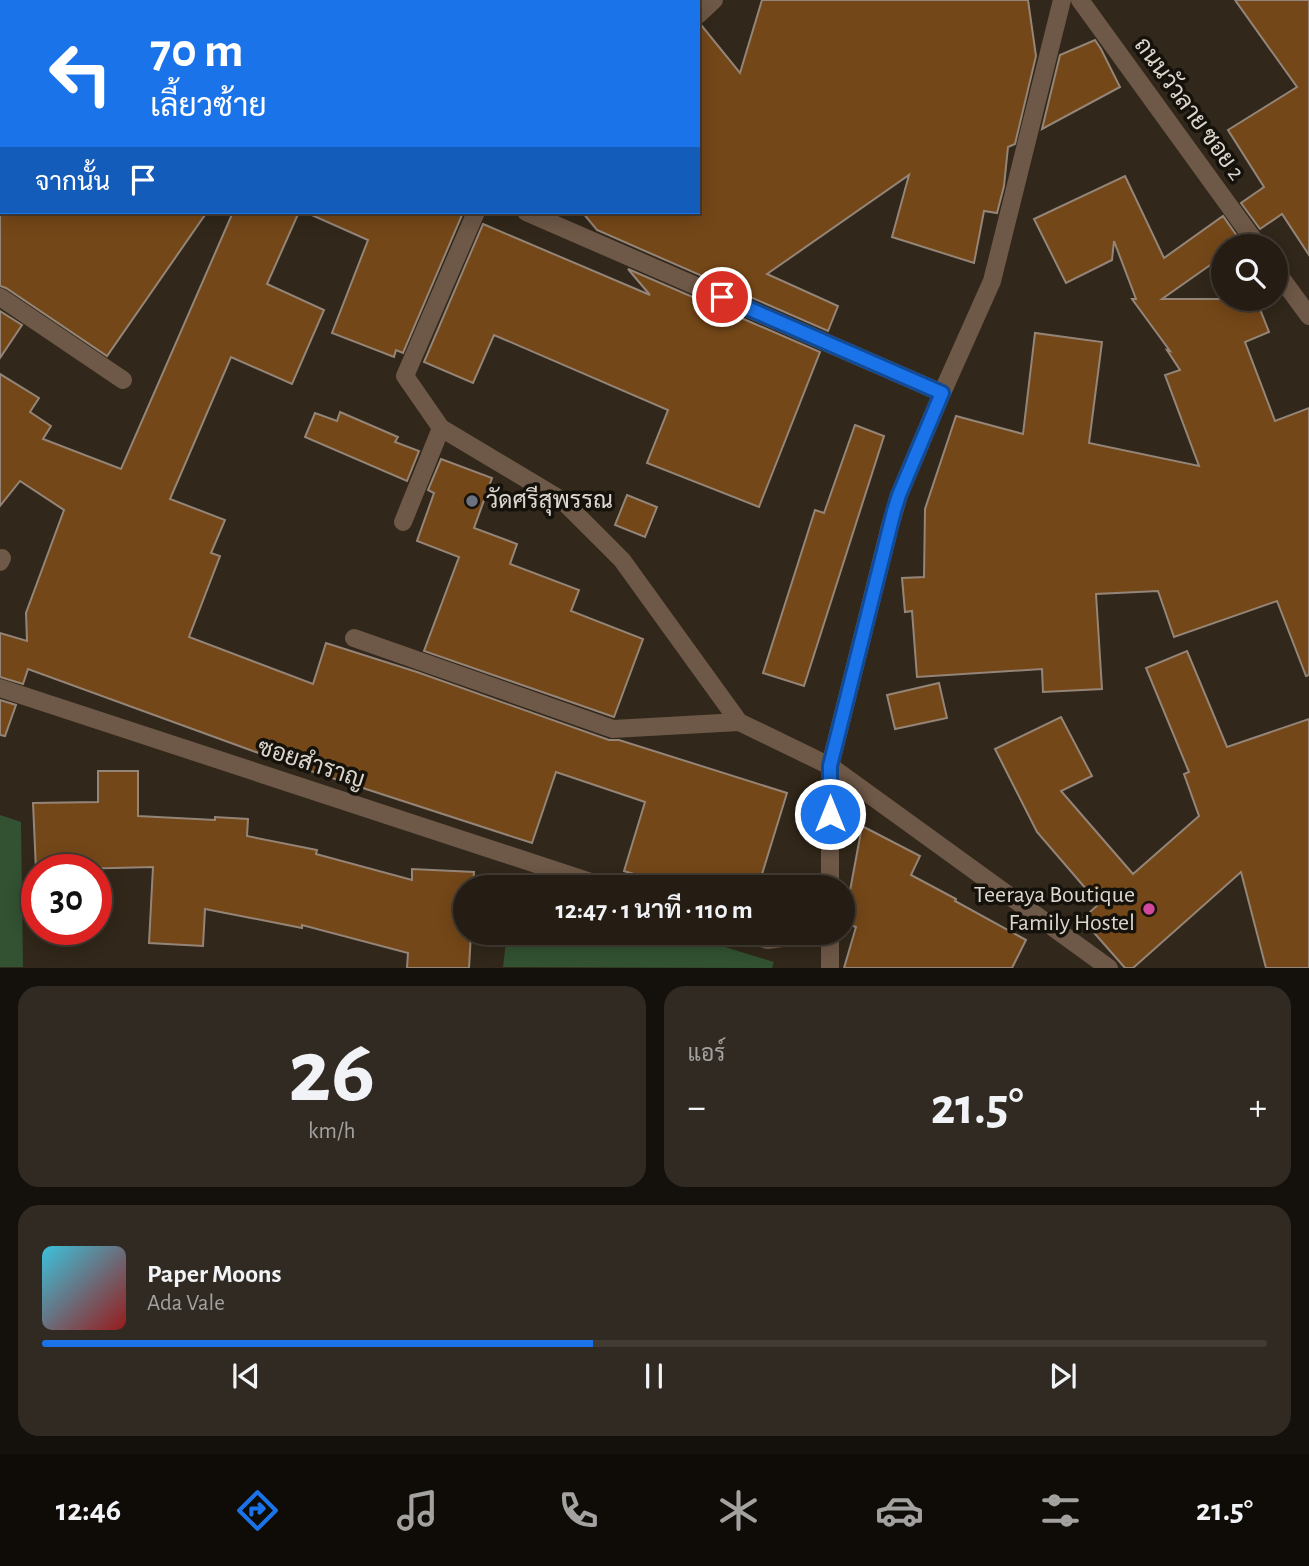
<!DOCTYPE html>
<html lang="th">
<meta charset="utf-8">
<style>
:root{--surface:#251d14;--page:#312a22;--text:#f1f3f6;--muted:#a3a2a0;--line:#423b34;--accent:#1a73e8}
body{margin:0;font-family:"Alegreya Sans",Sarabun,sans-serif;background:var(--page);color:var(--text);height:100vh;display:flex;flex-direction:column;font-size:26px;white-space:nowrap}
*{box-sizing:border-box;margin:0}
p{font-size:23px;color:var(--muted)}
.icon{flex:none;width:38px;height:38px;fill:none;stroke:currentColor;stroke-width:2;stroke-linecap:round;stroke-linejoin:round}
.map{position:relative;height:968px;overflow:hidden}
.side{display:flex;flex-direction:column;gap:18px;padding:18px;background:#14100b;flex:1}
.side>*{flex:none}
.banner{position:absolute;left:0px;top:0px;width:700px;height:214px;box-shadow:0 4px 18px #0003,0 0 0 2px var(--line);background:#1a73e8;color:#fff;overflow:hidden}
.controls{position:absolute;left:1211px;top:234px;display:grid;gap:14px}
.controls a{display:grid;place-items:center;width:77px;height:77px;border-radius:50%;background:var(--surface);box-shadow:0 4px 18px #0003,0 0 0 2px var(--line);font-size:35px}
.speed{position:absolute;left:21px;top:854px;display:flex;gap:14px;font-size:35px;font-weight:700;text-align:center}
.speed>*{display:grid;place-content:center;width:91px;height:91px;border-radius:50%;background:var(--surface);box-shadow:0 4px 18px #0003,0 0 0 2px var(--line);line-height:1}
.speed .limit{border:10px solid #d22;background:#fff;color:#111}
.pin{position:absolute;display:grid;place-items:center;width:60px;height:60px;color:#fff;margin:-30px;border:4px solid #fff;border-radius:50%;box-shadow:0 2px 7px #0007}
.me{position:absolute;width:77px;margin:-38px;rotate:0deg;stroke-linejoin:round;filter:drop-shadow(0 0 5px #0008)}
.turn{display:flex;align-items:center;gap:24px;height:147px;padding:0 35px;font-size:32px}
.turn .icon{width:91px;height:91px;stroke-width:2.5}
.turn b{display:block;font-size:49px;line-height:60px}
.then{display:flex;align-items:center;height:66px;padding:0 35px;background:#0003;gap:14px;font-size:26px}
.big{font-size:52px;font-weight:600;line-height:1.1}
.side .widget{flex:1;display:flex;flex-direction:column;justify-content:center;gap:10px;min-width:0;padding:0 24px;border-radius:21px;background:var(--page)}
.side .dial{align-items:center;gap:0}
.dial b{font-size:91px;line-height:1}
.song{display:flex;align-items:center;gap:21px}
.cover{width:84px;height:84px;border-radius:10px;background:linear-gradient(135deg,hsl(190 70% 55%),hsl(0 70% 35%))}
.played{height:7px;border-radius:4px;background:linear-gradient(90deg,var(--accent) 45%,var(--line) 45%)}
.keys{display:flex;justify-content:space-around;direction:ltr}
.heat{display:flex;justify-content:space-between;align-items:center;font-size:38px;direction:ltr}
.side .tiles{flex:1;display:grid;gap:18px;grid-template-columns:1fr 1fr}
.widget:last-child{grid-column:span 2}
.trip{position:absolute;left:453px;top:875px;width:402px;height:70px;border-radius:35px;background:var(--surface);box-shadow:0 4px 18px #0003,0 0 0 2px var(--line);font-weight:600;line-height:70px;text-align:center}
.menu{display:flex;height:112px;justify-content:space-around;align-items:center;background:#0f0c08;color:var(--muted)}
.menu .icon{width:49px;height:49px}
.menu .selected{color:var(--accent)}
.menu b{font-size:32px;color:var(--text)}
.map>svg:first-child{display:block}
.green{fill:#325232}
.building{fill:#744718;stroke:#948578;stroke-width:2}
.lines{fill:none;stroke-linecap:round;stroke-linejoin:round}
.service{stroke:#6e5847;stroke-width:18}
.minor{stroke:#6e5847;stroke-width:18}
.route-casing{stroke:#114b97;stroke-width:18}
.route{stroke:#1a73e8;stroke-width:12}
.worship-dot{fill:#6b7280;stroke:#15110b;stroke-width:2.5}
.hotel-dot{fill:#d1479c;stroke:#15110b;stroke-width:2.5}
.labels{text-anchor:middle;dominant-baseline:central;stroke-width:7;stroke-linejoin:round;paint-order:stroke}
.street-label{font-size:24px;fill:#dcd6ce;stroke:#15110b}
.poi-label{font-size:24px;fill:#dcd6ce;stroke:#15110b;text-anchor:start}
</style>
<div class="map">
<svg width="1309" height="968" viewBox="0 0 1309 968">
<rect width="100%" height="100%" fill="#31271a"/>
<g class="green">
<path d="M 0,815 L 21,822 L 23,967 L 0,967 Z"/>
<path d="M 507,933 L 679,933 L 774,962 L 772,968 L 503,967 Z"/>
</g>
<g class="building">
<path d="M 762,0 L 1028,0 L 1036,56 L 1015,144 L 1008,147 L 1004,186 L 997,213 L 984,211 L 974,263 L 892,237 L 909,175 L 767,274 L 838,306 L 828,331 L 597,230 L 582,212 L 698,212 L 698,26 L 702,26 L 740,73 Z"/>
<path d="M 1235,0 L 1309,0 L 1309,255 L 1282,214 L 1260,229 L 1241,203 L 1264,187 L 1228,130 L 1297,87 Z"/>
<path d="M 1095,40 L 1101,49 L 1120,87 L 1042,129 L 1060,55 Z"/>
<path d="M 1125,176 L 1164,258 L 1223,216 L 1242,243 L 1236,247 L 1223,247 L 1223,256 L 1162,299 L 1256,299 L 1269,332 L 1245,342 L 1275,421 L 1309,408 L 1309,675 L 1306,676 L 1277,601 L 1174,637 L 1158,591 L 1096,594 L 1102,689 L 1043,692 L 1042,669 L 917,677 L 912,611 L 905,612 L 902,578 L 924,577 L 925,509 L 956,416 L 1023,434 L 1035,333 L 1102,342 L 1089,443 L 1199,466 L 1165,375 L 1180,370 L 1167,350 L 1170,351 L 1132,299 L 1136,299 L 1114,241 L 1112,260 L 1066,283 L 1034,219 Z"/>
<path d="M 0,212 L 207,212 L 107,356 L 6,288 L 0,286 Z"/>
<path d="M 233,212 L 299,212 L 267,284 L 324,310 L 292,384 L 231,357 L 170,499 L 225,520 L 211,553 L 220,556 L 189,637 L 313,684 L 326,643 L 417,672 L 609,740 L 619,740 L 787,793 L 758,887 L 676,887 L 624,871 L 645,802 L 556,772 L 532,843 L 286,763 L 28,669 L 23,684 L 0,677 L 0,633 L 27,641 L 26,613 L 64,510 L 20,481 L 0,506 L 0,374 L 39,398 L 30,412 L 51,426 L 43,439 L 121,469 Z"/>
<path d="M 305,212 L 454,212 L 462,215 L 403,353 L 396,350 L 394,357 L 332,333 L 368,240 Z"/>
<path d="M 483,224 L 650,295 L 628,269 L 820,352 L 759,507 L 647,463 L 668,410 L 494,335 L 473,383 L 424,362 Z"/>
<path d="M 0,311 L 22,325 L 0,358 Z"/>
<path d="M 340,412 L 398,437 L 395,442 L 419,451 L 407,481 L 305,437 L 315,413 L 337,421 Z"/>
<path d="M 855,425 L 884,436 L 804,686 L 763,673 L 815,510 L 824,513 Z"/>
<path d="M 441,459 L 492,478 L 474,528 L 517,544 L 510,564 L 579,590 L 571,611 L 643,639 L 614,717 L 424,651 L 459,557 L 417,541 L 434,493 L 428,490 Z"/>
<path d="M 627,495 L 657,507 L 645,537 L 615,525 Z"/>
<path d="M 1187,651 L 1227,747 L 1309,719 L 1309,968 L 1266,968 L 1241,872 L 1133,968 L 1125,968 L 1082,919 L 1099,904 L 1037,832 L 995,749 L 1061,717 L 1092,776 L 1061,791 L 1133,874 L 1199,816 L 1184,774 L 1189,772 L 1146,668 Z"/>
<path d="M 939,683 L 947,718 L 895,729 L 887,695 Z"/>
<path d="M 0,700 L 16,705 L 5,736 L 0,735 Z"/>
<path d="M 98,771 L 138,771 L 138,816 L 215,820 L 215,817 L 248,819 L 247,836 L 317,850 L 316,854 L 412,880 L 412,869 L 474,872 L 473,887 L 466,887 L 466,933 L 471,933 L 469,968 L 407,968 L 408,953 L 302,925 L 302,928 L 205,909 L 203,946 L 149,943 L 153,867 L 36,870 L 33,803 L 98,802 Z"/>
<path d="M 862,826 L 920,856 L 911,875 L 956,899 L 955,901 L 1026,940 L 1012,968 L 844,968 L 856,927 L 844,923 Z"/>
</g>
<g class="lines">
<g class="service">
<path d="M 476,212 L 405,376 L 441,428 L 563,501 L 622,560 L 739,722 L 830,766"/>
<path d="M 403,522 L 441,428"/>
<path d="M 354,638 L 613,729 L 739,722"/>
</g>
<g class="minor">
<path d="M 1080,0 L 1259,247"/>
<path d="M 698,15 L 714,0"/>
<path d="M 526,212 L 942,393"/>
<path d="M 1276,271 L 1309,316"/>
<path d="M 0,297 L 123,380"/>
<path d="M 0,562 L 2,558"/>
<path d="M 0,688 L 606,887"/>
<path d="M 830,766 L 1109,968"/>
<path d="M 830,887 L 830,766 L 890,526 L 899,495 L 942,393 L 992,281 L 1062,0"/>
<path d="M 744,933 L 768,940 L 816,933"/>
<path d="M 830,933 L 830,968"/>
</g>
</g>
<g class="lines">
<defs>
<path id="route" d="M 722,297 L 942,393 L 899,495 L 894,511 L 830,766 L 830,814"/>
</defs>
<use href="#route" class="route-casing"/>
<use href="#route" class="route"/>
</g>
<circle class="worship-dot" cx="472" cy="501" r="7"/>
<circle class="hotel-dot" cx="1149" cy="909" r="7"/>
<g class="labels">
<g class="street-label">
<text transform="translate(1189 109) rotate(54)">ถนนวัวลาย ซอย 2</text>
<text transform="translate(311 764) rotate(18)">ซอยสำราญ</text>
</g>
<g class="poi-label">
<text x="486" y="501">วัดศรีสุพรรณ</text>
<text x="1135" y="895" text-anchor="end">Teeraya Boutique<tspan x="1135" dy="28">Family Hostel</tspan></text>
</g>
</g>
</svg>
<div class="controls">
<a><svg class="icon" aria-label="search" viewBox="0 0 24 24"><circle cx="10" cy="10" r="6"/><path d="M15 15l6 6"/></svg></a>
</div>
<div class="speed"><div class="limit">30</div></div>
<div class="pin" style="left:722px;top:297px;background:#d93025"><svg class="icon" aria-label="arrive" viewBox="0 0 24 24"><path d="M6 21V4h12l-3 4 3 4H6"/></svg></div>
<svg class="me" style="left:830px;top:814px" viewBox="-20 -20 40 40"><circle r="17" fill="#1a73e8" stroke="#fff" stroke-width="3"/><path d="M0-11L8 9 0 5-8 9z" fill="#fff"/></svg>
<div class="trip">12:47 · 1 นาที · 110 m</div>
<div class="banner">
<div class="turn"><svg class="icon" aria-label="left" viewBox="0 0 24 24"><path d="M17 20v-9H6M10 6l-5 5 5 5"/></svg><div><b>70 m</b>เลี้ยวซ้าย</div></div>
<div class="then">จากนั้น<svg class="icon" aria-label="arrive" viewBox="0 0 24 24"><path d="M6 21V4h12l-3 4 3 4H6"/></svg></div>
</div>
</div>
<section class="side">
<div class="tiles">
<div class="widget dial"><b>26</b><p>km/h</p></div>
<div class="widget"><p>แอร์</p>
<div class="heat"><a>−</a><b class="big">21.5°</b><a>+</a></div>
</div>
<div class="widget">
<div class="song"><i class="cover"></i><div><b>Paper Moons</b><p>Ada Vale</p></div></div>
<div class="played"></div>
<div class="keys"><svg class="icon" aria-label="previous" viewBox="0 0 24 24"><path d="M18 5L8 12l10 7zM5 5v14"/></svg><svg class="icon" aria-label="pause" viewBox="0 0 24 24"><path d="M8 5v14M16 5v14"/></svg><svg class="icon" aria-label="next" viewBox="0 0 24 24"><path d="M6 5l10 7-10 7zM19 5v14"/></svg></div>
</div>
</div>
</section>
<nav class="menu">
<b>12:46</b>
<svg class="icon selected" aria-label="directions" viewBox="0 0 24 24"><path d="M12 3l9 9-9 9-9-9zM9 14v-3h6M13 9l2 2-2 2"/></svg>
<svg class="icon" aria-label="music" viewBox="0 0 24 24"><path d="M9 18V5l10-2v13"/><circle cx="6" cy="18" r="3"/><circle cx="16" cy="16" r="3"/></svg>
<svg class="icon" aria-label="phone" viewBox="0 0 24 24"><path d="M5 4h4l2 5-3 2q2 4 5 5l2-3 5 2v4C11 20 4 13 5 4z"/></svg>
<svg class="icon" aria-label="climate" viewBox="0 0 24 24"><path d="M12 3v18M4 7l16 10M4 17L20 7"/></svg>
<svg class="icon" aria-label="car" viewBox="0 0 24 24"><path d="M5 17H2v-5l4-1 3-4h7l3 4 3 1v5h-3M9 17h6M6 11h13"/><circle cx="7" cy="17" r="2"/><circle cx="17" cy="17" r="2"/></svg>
<svg class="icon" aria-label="filters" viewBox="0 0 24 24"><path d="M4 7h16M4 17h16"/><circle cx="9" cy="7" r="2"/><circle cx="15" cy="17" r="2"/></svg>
<b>21.5°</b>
</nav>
